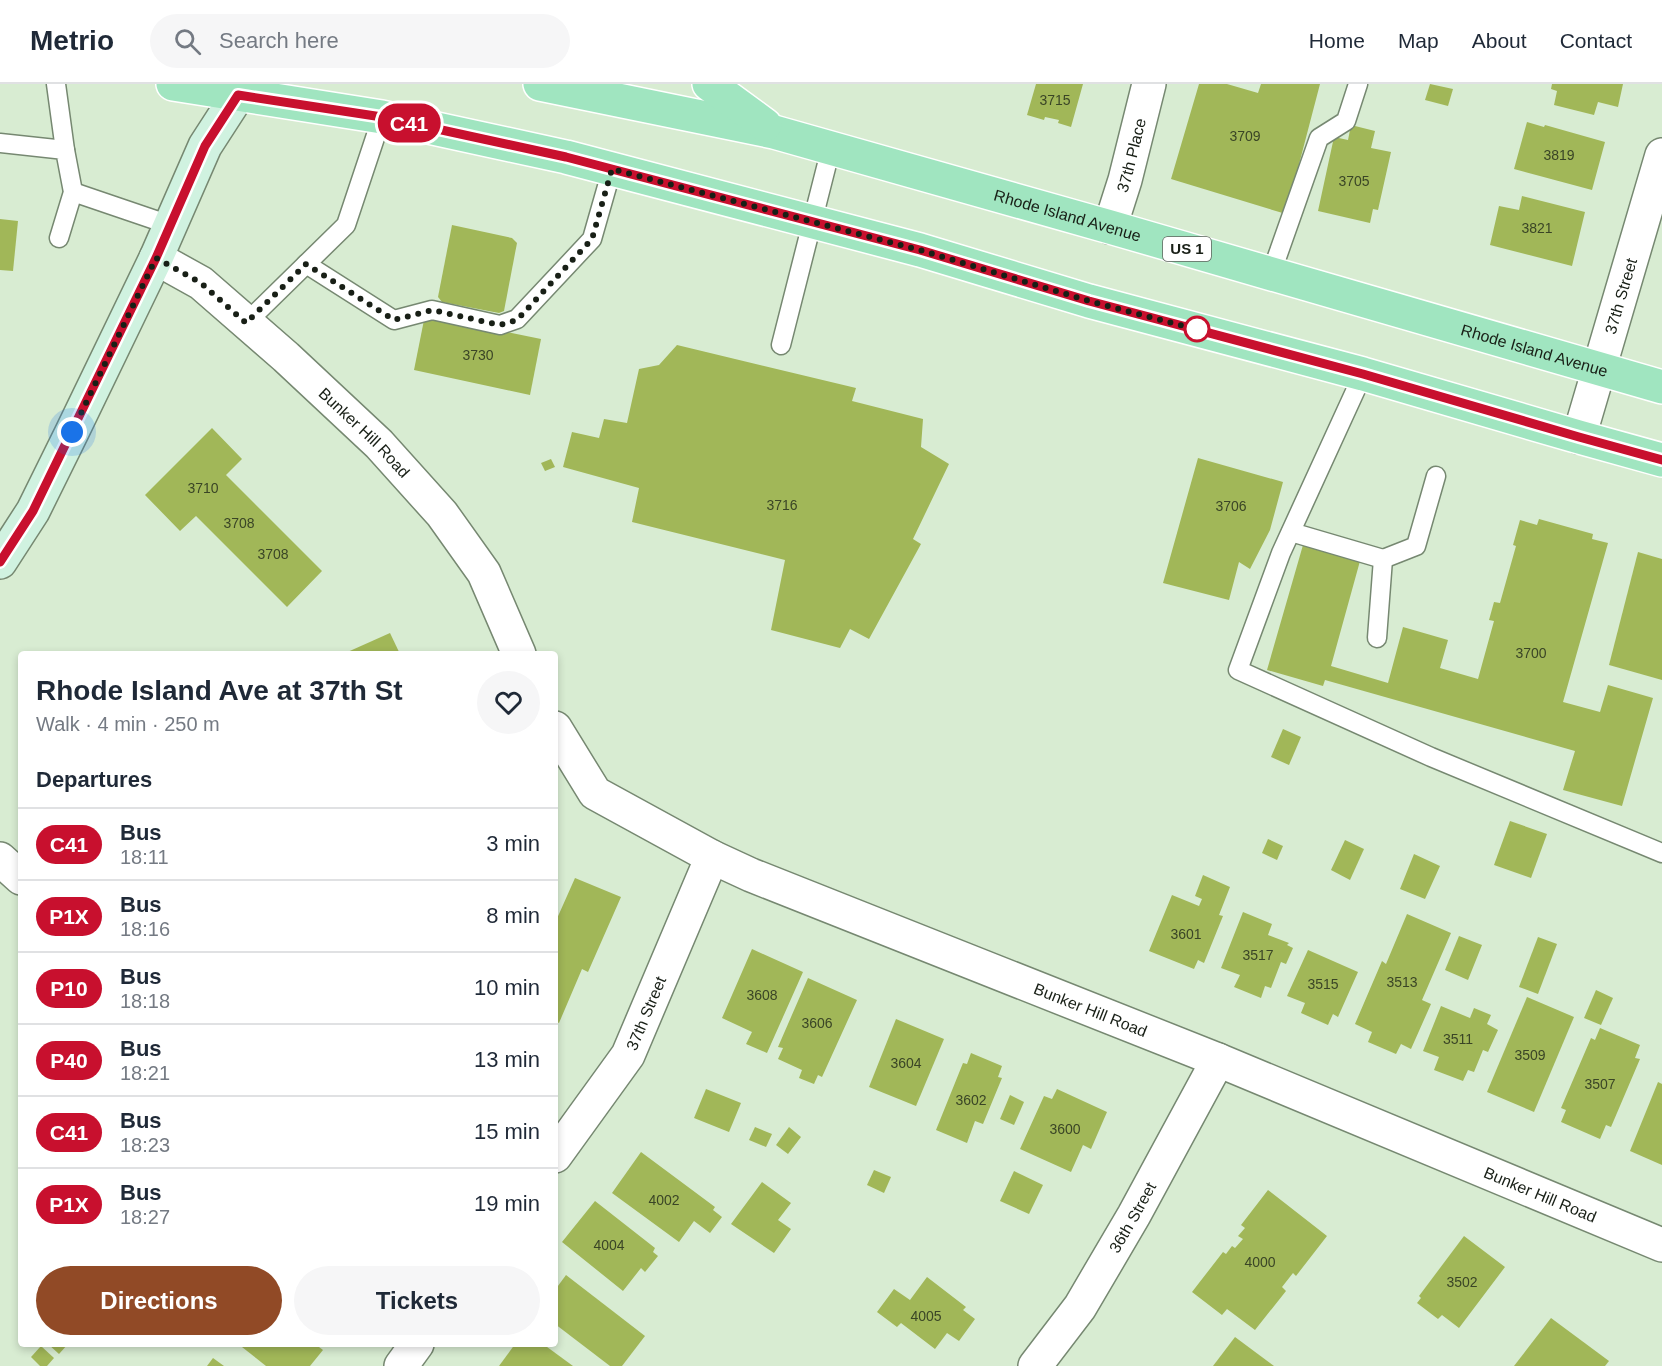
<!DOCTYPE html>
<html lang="en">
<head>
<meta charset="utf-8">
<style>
	:root { --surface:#fff; --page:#f6f6f7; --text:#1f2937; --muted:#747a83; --line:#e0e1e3; --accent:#914a26 }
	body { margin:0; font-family:Arial,sans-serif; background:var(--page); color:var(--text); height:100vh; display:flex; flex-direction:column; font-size:22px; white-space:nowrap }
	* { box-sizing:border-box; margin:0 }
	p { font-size:20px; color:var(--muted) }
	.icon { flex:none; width:33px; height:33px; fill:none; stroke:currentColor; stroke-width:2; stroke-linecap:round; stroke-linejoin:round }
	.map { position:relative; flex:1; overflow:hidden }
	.drawer { position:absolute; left:18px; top:567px; width:540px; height:696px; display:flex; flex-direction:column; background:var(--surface); border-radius:6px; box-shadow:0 3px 9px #0003 }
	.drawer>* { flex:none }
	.badge { padding:0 12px; border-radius:20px; font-size:21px; line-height:39px }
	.you { position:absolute; width:30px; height:30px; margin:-15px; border:4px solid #fff; border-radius:50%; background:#1a73e8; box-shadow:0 0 0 9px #1a73e833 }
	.map>.badge { position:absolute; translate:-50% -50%; box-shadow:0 0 0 3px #fff }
	h2 { padding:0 18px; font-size:22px; line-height:54px }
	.round { display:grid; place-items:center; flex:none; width:63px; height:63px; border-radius:32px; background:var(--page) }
	.summary { display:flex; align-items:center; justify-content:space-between; height:102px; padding:0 18px }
	h1 { font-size:28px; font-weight:700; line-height:45px }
	.action { display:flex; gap:12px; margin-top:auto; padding:12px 18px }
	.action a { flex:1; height:69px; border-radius:36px; background:var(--accent); color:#fff; font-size:24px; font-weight:700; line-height:69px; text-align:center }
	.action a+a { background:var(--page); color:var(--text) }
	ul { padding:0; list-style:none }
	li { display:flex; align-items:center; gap:18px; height:72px; padding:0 18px; border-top:2px solid var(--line) }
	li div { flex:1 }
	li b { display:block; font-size:22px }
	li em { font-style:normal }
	li .badge { min-width:66px; font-weight:700; text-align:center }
	header { display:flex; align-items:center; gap:36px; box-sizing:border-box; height:84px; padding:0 30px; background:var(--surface); border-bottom:2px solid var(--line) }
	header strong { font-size:28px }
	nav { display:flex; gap:33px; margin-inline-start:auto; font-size:21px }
	.search { width:420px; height:54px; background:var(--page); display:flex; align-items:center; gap:15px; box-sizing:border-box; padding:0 21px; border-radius:33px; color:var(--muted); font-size:22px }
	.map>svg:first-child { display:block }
	.building { fill:#a1b758 }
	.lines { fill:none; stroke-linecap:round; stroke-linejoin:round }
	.service-casing { stroke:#768871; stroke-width:21 }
	.minor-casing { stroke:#768871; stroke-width:36 }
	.secondary-casing { stroke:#768871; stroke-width:36 }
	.primary-casing { stroke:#fff; stroke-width:36 }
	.service { stroke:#fff; stroke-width:18 }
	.minor { stroke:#fff; stroke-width:33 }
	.secondary { stroke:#d0f2e0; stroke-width:33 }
	.primary { stroke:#a0e5c0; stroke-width:33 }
	.line-casing { stroke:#fff; stroke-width:14 }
	.line { stroke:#c8102e; stroke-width:9 }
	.walk { stroke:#181f16; stroke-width:6; stroke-dasharray:0 10.8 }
	.stop-dot { fill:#fff; stroke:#c8102e; stroke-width:3 }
	.labels { text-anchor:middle; stroke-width:6; stroke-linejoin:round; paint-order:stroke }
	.number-label { font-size:14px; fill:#3a4526 }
	.shield { fill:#fff; stroke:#5d625c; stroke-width:1.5 }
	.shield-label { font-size:15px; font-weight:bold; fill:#181f16 }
	.street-label { font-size:16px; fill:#181f16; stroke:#fff }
</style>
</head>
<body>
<header>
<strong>Metrio</strong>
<div class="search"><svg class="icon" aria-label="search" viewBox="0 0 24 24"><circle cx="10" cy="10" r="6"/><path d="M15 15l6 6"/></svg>Search here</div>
<nav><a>Home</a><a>Map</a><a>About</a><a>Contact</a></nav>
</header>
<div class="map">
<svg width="1662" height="1282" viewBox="0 0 1662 1282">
	<rect width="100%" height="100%" fill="#d8ecd2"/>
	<!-- building -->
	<g class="building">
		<path d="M 1036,0 L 1083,0 L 1071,43 L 1058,39 L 1059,36 L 1045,33 L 1044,36 L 1027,31 Z"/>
		<path d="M 1199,0 L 1227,0 L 1258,9 L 1261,0 L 1320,0 L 1286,130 L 1171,95 Z"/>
		<path d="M 1430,0 L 1453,5 L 1448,22 L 1425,16 Z"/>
		<path d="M 1552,0 L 1623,0 L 1618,23 L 1598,18 L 1594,31 L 1554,21 L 1557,7 L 1551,5 Z"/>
		<path d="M 1527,38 L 1544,43 L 1545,41 L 1605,58 L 1592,106 L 1514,85 Z"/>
		<path d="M 1351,41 L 1375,47 L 1371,64 L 1391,68 L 1378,126 L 1373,125 L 1370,139 L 1318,127 L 1334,53 L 1348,56 Z"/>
		<path d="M 1522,112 L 1585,128 L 1572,182 L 1490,161 L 1499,122 L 1519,126 Z"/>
		<path d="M 0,135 L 18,137 L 13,187 L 0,186 Z"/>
		<path d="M 452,141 L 512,154 L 517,159 L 504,227 L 499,229 L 442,218 L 438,213 Z"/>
		<path d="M 425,231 L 541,255 L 530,311 L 414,286 Z"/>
		<path d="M 677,261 L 856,304 L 852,317 L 923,335 L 921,363 L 949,380 L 913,455 L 921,460 L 869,555 L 850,545 L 840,564 L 771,546 L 785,476 L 632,438 L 639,404 L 563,383 L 572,348 L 599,354 L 604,335 L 627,339 L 639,285 L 659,281 Z"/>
		<path d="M 212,344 L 242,375 L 226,391 L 322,487 L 287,523 L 196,432 L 180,447 L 145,411 Z"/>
		<path d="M 1198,374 L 1283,398 L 1270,446 L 1250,485 L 1239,478 L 1229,516 L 1163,499 Z"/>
		<path d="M 551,375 L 555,383 L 545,387 L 541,379 Z"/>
		<path d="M 1539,435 L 1593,450 L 1592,455 L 1608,459 L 1563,618 L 1600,628 L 1608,601 L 1653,614 L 1622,722 L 1563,706 L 1575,667 L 1325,596 L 1323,602 L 1267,586 L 1303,461 L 1360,477 L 1331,582 L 1388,599 L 1403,543 L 1448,556 L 1440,584 L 1478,595 L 1494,537 L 1489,536 L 1494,518 L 1500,519 L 1516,462 L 1513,461 L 1520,436 L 1537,441 Z"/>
		<path d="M 1638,468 L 1662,475 L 1662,596 L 1609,581 Z"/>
		<path d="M 390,549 L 400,570 L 343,570 Z"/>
		<path d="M 1283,645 L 1301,653 L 1289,681 L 1271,673 Z"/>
		<path d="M 1510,737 L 1547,750 L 1531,794 L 1494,781 Z"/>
		<path d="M 1268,755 L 1283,762 L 1277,776 L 1262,769 Z"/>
		<path d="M 1345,756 L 1364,765 L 1350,796 L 1331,786 Z"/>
		<path d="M 1414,770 L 1440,782 L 1425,815 L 1400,805 Z"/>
		<path d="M 1203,791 L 1230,803 L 1219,831 L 1223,832 L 1204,879 L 1198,876 L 1194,885 L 1149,867 L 1172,811 L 1199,822 L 1202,815 L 1195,812 Z"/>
		<path d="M 575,794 L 621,813 L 588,888 L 582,885 L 559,939 L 555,937 L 555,839 Z"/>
		<path d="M 1243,828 L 1272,840 L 1268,851 L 1289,859 L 1287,861 L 1293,864 L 1286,880 L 1281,878 L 1271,904 L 1265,902 L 1261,914 L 1234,903 L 1240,891 L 1221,884 Z"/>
		<path d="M 1407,830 L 1451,849 L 1422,916 L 1431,920 L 1411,965 L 1401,960 L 1396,970 L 1368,958 L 1372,948 L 1355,940 L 1382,877 L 1386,880 Z"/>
		<path d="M 1459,852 L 1482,861 L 1468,896 L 1445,886 Z"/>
		<path d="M 1538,853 L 1557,860 L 1538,910 L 1519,903 Z"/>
		<path d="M 752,865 L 803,888 L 767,969 L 746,960 L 752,948 L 722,934 Z"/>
		<path d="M 1308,866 L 1358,888 L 1338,933 L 1333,930 L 1328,941 L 1301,929 L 1305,919 L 1287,912 Z"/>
		<path d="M 808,894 L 857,916 L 822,993 L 818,991 L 814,1000 L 799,994 L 802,986 L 778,975 L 783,964 L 778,963 Z"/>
		<path d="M 1596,906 L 1613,914 L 1601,941 L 1584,934 Z"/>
		<path d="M 1527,913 L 1574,933 L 1534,1028 L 1487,1008 Z"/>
		<path d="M 1441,922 L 1470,934 L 1474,924 L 1491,931 L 1487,940 L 1498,946 L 1488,968 L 1483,966 L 1474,988 L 1468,986 L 1463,997 L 1434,986 L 1439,973 L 1423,967 Z"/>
		<path d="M 896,935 L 944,955 L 916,1022 L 869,1003 Z"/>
		<path d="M 1600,944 L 1640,961 L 1635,974 L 1640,975 L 1611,1043 L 1606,1041 L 1600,1055 L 1561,1038 L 1566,1026 L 1561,1024 L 1591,954 L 1595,956 Z"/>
		<path d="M 971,969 L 1002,982 L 998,993 L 1002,994 L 983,1040 L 975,1037 L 967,1059 L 936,1046 L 963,979 L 967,980 Z"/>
		<path d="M 1658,998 L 1662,1000 L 1662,1081 L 1630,1067 Z"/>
		<path d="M 706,1005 L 741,1019 L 729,1048 L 694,1034 Z"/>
		<path d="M 1057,1005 L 1107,1028 L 1091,1065 L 1083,1061 L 1071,1088 L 1020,1065 L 1044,1012 L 1052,1015 Z"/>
		<path d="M 1010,1011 L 1024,1018 L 1014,1041 L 1000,1035 Z"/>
		<path d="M 755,1043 L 772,1050 L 766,1063 L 749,1056 Z"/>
		<path d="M 789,1043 L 801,1053 L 788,1070 L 776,1061 Z"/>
		<path d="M 641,1068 L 715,1123 L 713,1126 L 722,1133 L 710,1149 L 694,1137 L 679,1158 L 612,1109 Z"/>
		<path d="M 874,1086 L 891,1093 L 884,1109 L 867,1101 Z"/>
		<path d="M 1014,1087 L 1043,1101 L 1029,1130 L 1000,1117 Z"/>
		<path d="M 762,1098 L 791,1119 L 778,1136 L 791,1145 L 774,1169 L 731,1140 Z"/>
		<path d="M 1268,1106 L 1327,1152 L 1296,1192 L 1293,1189 L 1282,1203 L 1286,1207 L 1255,1246 L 1227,1225 L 1222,1231 L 1192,1208 L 1223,1168 L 1226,1170 L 1232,1162 L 1235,1164 L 1243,1155 L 1238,1152 L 1245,1144 L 1241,1141 Z"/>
		<path d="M 595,1117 L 655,1164 L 653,1168 L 658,1172 L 645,1188 L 641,1184 L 623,1207 L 562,1158 Z"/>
		<path d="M 1464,1152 L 1505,1183 L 1459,1244 L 1442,1231 L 1438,1235 L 1417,1219 L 1421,1214 L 1419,1212 Z"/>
		<path d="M 566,1191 L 645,1252 L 622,1282 L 610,1282 L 555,1240 L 555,1206 Z"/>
		<path d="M 927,1193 L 966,1223 L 963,1226 L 975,1235 L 959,1257 L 947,1249 L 935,1265 L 901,1239 L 897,1243 L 877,1228 L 894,1205 L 910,1216 Z"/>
		<path d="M 1551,1234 L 1609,1277 L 1605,1282 L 1514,1282 Z"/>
		<path d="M 1235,1253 L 1274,1282 L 1213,1282 Z"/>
		<path d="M 48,1260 L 68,1260 L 59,1270 Z"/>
		<path d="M 244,1260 L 315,1260 L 323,1266 L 310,1282 L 266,1282 L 242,1263 Z"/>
		<path d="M 515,1260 L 543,1260 L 573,1282 L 499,1282 Z"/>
		<path d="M 41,1262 L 54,1274 L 47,1282 L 40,1282 L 31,1273 Z"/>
		<path d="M 213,1274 L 224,1282 L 207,1282 Z"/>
	</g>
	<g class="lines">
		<defs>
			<g id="service">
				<path d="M 56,0 L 65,66"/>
				<path d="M 0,59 L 65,66 L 73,108 L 59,154"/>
				<path d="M 73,108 L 170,141"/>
				<path d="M 306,180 L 394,236 L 432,226 L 500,241 L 517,235 L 592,155 L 612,85"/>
				<path d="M 1271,190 L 1319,54 L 1346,37 L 1358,0"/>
				<path d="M 246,239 L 346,141 L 382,33"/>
				<path d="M 781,261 L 831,64"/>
				<path d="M 1363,290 L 1281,469 L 1238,586 L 1431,673 L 1662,769"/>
				<path d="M 1291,448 L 1383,475 L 1377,554"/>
				<path d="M 1383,475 L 1416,462 L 1436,392"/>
			</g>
			<g id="minor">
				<path id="s1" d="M 1110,143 L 1125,96 L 1149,0"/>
				<path id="s2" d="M 156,174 L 201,199 L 286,273 L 379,360 L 442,430 L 484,489 L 519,570"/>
				<path id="s3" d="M 1579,353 L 1662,71"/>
				<path id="s4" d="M 555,644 L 595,709 L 712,773 L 751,791 L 1218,976 L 1662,1161"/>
				<path d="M 0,775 L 21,794"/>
				<path id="s5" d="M 555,1072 L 628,971 L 712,773"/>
				<path d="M 401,1282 L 417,1260"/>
				<path id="s6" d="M 1035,1282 L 1080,1223 L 1134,1131 L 1218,976"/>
			</g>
			<path id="secondary" d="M 0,478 L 33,427 L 72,348 L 156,174 L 205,62 L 238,11 L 248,0"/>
			<g id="primary">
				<path d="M 173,0 L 382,33 L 566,73 L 920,166 L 1089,217 L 1363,290 L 1579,353 L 1662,376"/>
				<path id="s7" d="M 540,0 L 774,48 L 1110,143 L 1662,303"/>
				<path d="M 709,0 L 765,41"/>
			</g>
		</defs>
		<!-- service casing -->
		<use href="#service" class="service-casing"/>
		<!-- minor casing -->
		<use href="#minor" class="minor-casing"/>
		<!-- secondary casing -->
		<use href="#secondary" class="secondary-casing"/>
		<!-- primary casing -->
		<use href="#primary" class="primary-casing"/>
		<!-- service -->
		<use href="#service" class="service"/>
		<!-- minor -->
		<use href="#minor" class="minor"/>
		<!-- secondary -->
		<use href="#secondary" class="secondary"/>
		<!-- primary -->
		<use href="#primary" class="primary"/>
	</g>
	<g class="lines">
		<defs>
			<path id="line" d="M 0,478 L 33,427 L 156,174 L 205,62 L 238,11 L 382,33 L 566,73 L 920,166 L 1089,217 L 1363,290 L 1579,353 L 1662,376"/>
		</defs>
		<!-- line casing -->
		<use href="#line" class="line-casing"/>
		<!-- line -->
		<use href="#line" class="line"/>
		<!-- walk -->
		<path class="walk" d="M 72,348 L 156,174 L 201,199 L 246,239 L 306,180 L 394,236 L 432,226 L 500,241 L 517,236 L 592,155 L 612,85 L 920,166 L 1089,217 L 1206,248 L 1197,245"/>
	</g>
	<!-- markers -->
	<circle class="stop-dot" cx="1197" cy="245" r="12"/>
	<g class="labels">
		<!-- number labels -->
		<g class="number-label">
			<text x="1055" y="21">3715</text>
			<text x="1245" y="57">3709</text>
			<text x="1559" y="76">3819</text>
			<text x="1354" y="102">3705</text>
			<text x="1537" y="149">3821</text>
			<text x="478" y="276">3730</text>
			<text x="203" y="409">3710</text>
			<text x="782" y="426">3716</text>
			<text x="1231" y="427">3706</text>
			<text x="239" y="444">3708</text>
			<text x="273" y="475">3708</text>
			<text x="1531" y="574">3700</text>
			<text x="1186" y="855">3601</text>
			<text x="1258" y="876">3517</text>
			<text x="1402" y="903">3513</text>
			<text x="1323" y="905">3515</text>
			<text x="762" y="916">3608</text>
			<text x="817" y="944">3606</text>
			<text x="1458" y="960">3511</text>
			<text x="1530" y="976">3509</text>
			<text x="906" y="984">3604</text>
			<text x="1600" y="1005">3507</text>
			<text x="971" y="1021">3602</text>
			<text x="1065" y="1050">3600</text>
			<text x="664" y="1121">4002</text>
			<text x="609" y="1166">4004</text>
			<text x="1260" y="1183">4000</text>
			<text x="1462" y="1203">3502</text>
			<text x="926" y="1237">4005</text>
		</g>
		<!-- shield labels -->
		<rect class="shield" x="1163" y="153" width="48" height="24" rx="4.5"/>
		<g class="shield-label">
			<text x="1187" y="170">US 1</text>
		</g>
		<!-- street labels -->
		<g class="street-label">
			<text dy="6" stroke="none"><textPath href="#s1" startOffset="75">37th Place</textPath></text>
			<text dy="6" stroke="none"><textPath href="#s7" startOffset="544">Rhode Island Avenue</textPath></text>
			<text dy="6" stroke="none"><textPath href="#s3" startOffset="147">37th Street</textPath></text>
			<text dy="6" stroke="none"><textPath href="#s7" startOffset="1030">Rhode Island Avenue</textPath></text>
			<text dy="6" stroke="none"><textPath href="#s2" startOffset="273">Bunker Hill Road</textPath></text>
			<text dy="6" stroke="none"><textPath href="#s4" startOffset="618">Bunker Hill Road</textPath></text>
			<text dy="6" stroke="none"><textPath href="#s5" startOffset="170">37th Street</textPath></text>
			<text dy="6" stroke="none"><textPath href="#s4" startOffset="1104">Bunker Hill Road</textPath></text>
			<text dy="6" stroke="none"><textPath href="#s6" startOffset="178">36th Street</textPath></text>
		</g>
	</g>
</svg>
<div class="you" style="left:72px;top:348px"></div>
<b class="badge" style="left:409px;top:39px;background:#c8102e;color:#fff">C41</b>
<section class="drawer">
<div class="summary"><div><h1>Rhode Island Ave at 37th St</h1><p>Walk · 4 min · 250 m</p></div><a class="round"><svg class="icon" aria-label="heart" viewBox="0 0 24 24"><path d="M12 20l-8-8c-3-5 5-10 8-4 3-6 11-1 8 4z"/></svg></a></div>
<h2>Departures</h2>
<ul>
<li><span class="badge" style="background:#c8102e;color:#fff">C41</span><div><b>Bus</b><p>18:11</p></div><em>3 min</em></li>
<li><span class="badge" style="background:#c8102e;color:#fff">P1X</span><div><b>Bus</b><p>18:16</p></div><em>8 min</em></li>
<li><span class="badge" style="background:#c8102e;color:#fff">P10</span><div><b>Bus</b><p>18:18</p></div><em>10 min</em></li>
<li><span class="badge" style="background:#c8102e;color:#fff">P40</span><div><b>Bus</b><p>18:21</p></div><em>13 min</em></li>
<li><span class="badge" style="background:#c8102e;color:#fff">C41</span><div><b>Bus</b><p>18:23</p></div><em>15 min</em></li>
<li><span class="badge" style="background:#c8102e;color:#fff">P1X</span><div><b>Bus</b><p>18:27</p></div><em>19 min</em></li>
</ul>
<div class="action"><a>Directions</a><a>Tickets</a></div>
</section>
</div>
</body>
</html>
